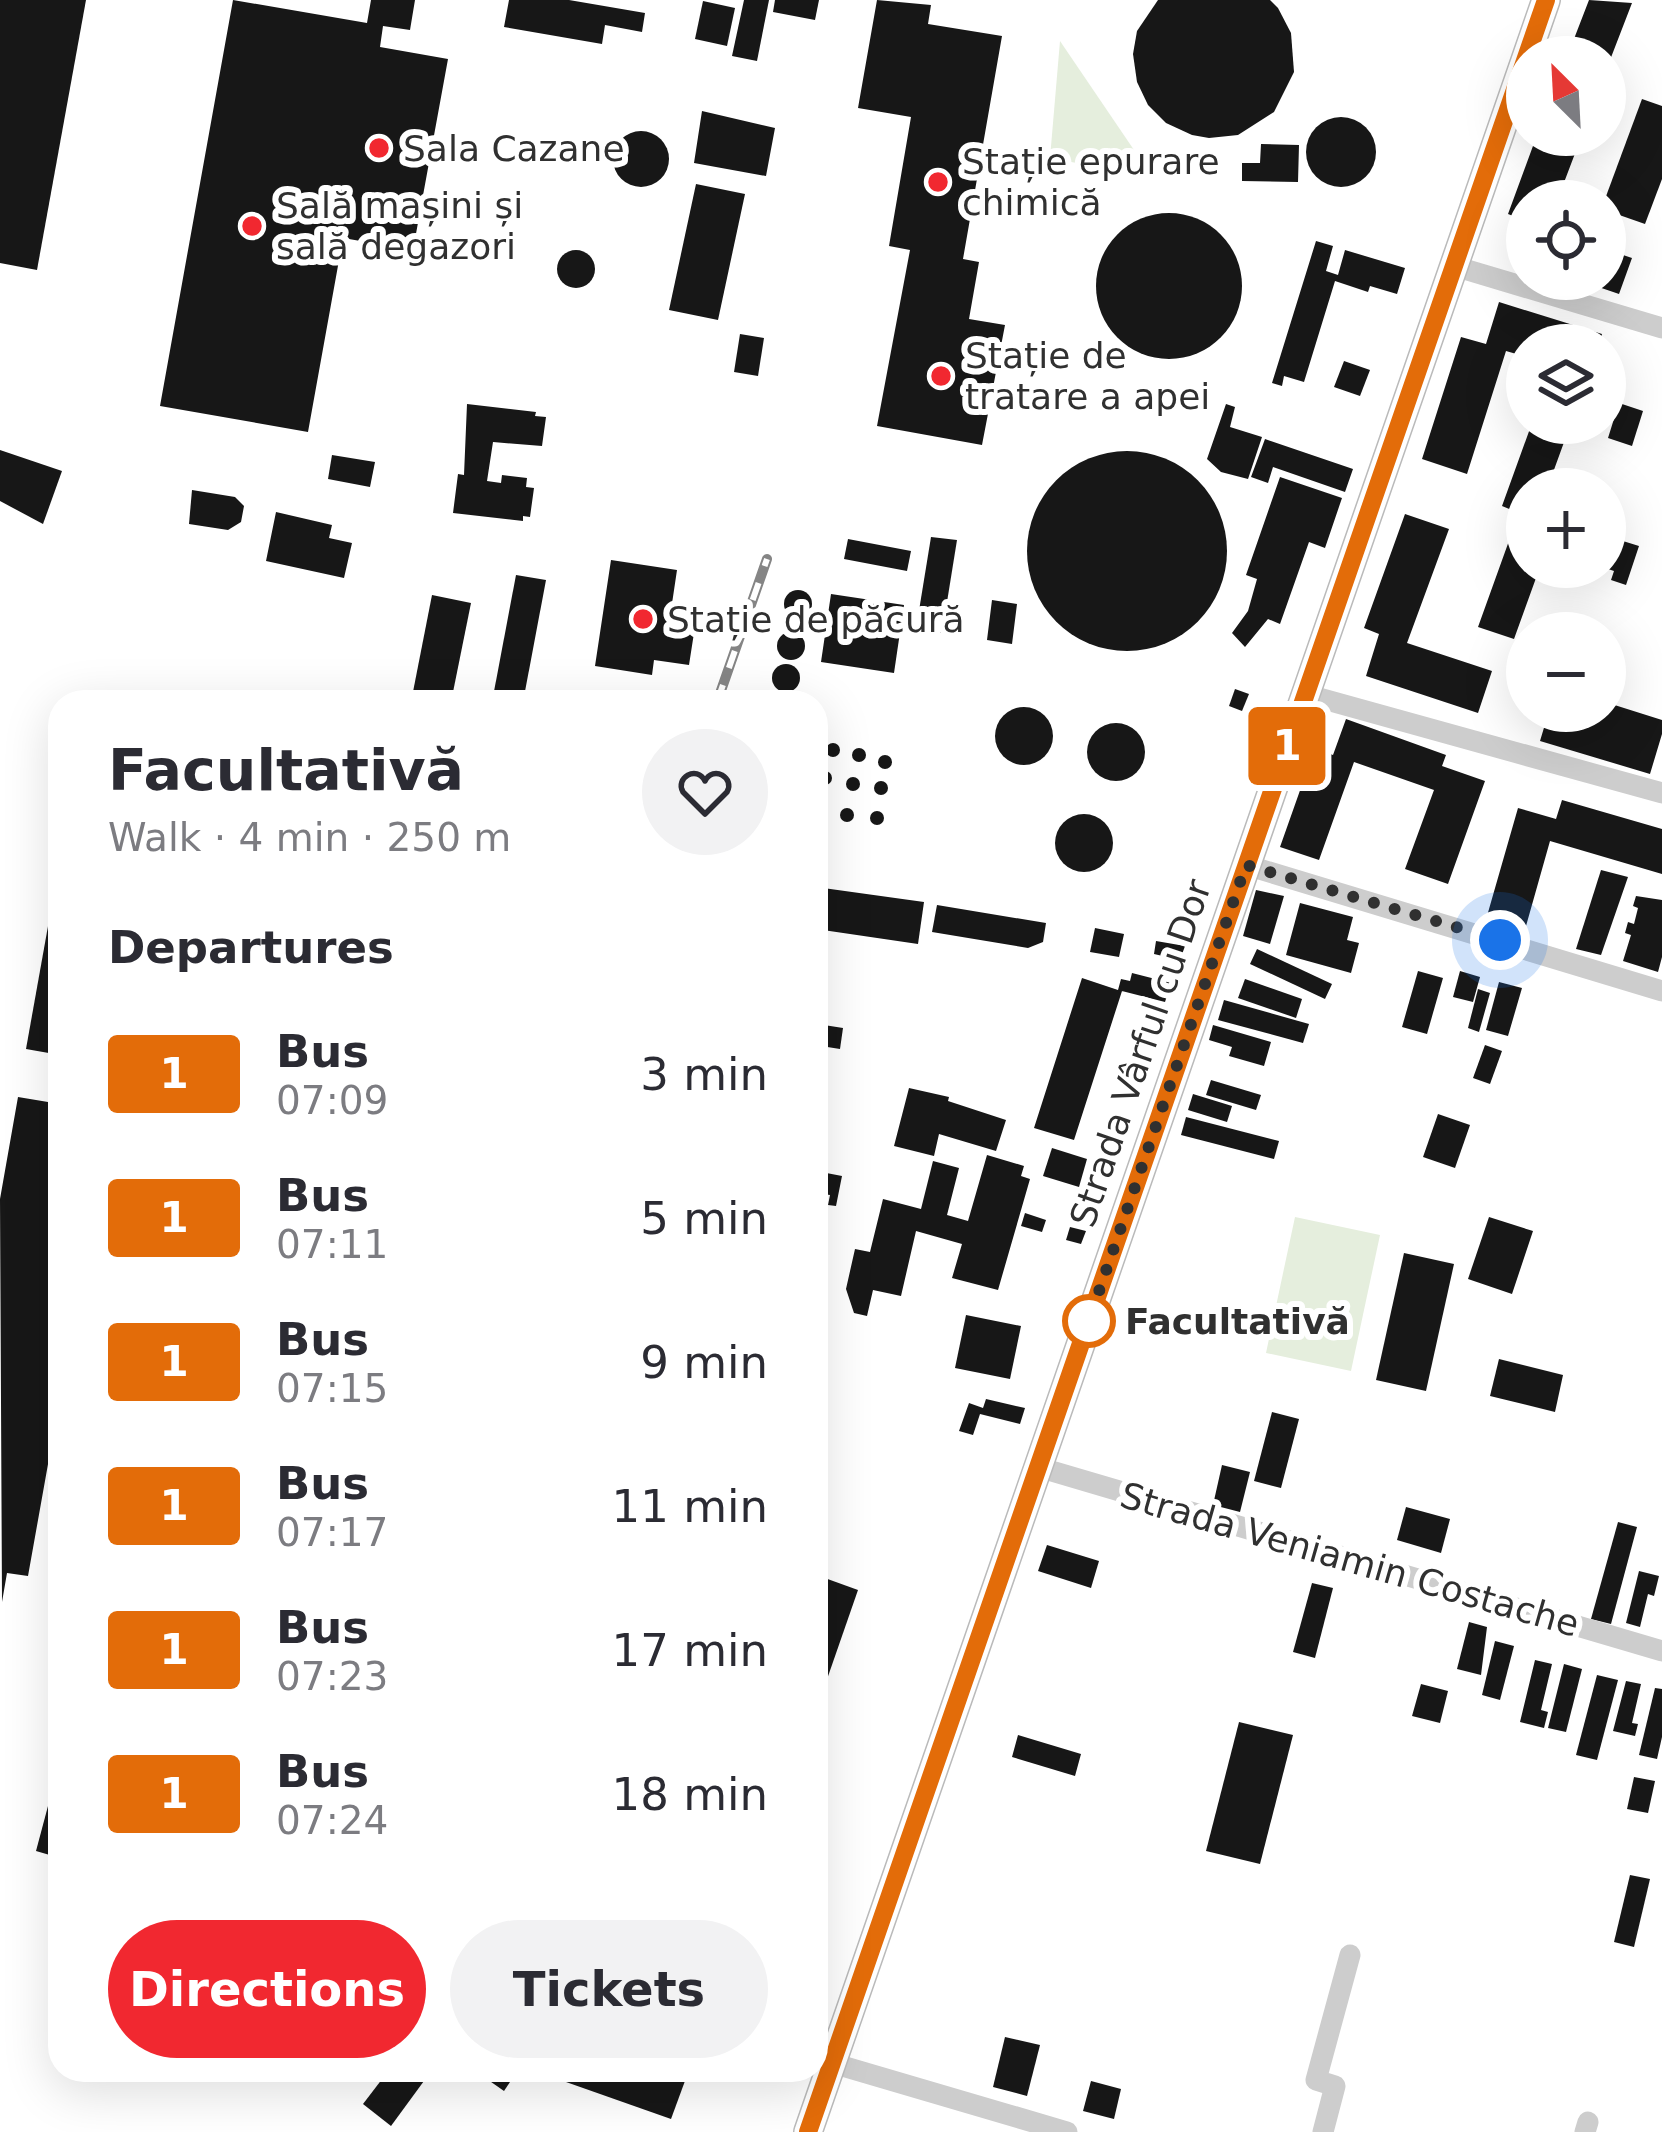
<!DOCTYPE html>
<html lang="en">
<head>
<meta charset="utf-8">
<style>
	:root { --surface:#fff; --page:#f2f2f3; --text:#2b2b33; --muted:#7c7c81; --accent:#f12830 }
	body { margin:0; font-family:"DejaVu Sans",sans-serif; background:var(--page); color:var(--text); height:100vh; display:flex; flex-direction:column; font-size:45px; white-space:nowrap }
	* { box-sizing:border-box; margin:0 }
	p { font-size:39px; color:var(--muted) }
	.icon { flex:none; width:66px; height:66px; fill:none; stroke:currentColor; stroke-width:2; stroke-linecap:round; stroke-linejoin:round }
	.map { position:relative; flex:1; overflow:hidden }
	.panel { position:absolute; left:48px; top:690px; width:780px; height:1392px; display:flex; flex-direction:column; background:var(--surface); border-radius:36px; box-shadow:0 12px 48px #0002 }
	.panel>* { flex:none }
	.badge { padding:0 24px; border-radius:9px; font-size:42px; line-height:78px }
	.needle { width:78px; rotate:336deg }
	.tools { position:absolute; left:1506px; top:36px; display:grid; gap:24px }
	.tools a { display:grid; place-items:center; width:120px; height:120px; border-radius:50%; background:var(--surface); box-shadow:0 12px 48px #0002; font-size:60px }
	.you { position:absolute; width:60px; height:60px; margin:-30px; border:9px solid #fff; border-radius:50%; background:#1a73e8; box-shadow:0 0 0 18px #1a73e833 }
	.map>.badge { position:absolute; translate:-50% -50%; box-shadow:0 0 0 6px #fff }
	h2 { padding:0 60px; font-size:45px; line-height:108px }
	.round { display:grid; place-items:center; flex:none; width:126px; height:126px; border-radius:63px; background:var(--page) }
	.headline { display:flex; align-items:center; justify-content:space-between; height:204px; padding:0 60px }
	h1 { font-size:57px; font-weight:700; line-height:90px }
	.primary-button { display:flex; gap:24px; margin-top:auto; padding:24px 60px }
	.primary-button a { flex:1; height:138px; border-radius:72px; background:var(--accent); color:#fff; font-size:48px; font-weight:700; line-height:138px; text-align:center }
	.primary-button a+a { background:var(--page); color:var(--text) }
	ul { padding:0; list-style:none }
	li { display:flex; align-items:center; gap:36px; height:144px; padding:0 60px }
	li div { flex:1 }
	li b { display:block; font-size:45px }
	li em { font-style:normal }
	li .badge { min-width:132px; font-weight:700; text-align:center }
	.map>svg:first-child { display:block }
	.green { fill:#e5eedd }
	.building { fill:#171717 }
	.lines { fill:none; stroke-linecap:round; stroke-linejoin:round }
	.street { stroke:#cdcdcd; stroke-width:21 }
	.secondary { stroke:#bababa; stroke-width:30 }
	.rail-casing { stroke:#858585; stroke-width:10 }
	.rail { stroke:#fff; stroke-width:6; stroke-dasharray:18; stroke-linecap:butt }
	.line-casing { stroke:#fff; stroke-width:27 }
	.line { stroke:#e36c09; stroke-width:18 }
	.walk { stroke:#303030; stroke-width:12; stroke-dasharray:0 21.6 }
	.poi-dot { fill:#f12830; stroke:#fff; stroke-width:4.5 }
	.stop-dot { fill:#fff; stroke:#e36c09; stroke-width:6 }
	.labels { text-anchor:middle; stroke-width:12; stroke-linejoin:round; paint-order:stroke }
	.poi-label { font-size:36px; fill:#303030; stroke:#fff; text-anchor:start }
	.street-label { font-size:36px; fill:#303030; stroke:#fff }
	.stop-label { font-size:36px; font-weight:bold; fill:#303030; stroke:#fff; text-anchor:start }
</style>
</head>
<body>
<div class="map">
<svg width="1662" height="2132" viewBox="0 0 1662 2132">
	<rect width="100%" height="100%" fill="#fff"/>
	<!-- green -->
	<g class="green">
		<path d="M 1060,41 L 1134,150 L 1135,174 L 1050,158 Z"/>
		<path d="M 1295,1217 L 1380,1235 L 1351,1371 L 1266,1353 Z"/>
	</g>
	<!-- building -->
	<g class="building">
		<path d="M 0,0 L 86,0 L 37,270 L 0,263 Z"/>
		<path d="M 233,0 L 367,23 L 371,0 L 415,0 L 410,30 L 383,26 L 380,47 L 448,59 L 413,250 L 343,238 L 308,432 L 160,406 Z"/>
		<path d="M 509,0 L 569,0 L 645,13 L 642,32 L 605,25 L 602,44 L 504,27 Z"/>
		<path d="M 744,0 L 769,0 L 757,61 L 732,56 Z"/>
		<path d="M 775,0 L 819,0 L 815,20 L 773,12 Z"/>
		<path d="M 877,0 L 931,5 L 928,24 L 1002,36 L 963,259 L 979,262 L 969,319 L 1005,325 L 982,445 L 877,426 L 910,250 L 889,246 L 911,117 L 858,108 Z"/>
		<path d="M 1158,0 L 1270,0 L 1278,8 L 1291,33 L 1294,72 L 1274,112 L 1238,135 L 1209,138 L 1192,135 L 1166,123 L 1148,105 L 1137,82 L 1133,54 L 1137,31 Z"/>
		<path d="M 1589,0 L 1632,3 L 1605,73 L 1605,57 L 1567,57 Z"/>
		<path d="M 703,1 L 735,8 L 727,46 L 695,39 Z"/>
		<path d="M 1642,99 L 1662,106 L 1662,179 L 1645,224 L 1605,210 L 1605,199 Z"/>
		<path d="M 702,111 L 775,128 L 766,176 L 694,163 Z"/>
		<circle cx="1341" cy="152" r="35"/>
		<circle cx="641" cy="159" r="28"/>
		<path d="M 1537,135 L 1582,135 L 1557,201 L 1527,201 L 1527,262 L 1513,257 L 1526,221 L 1508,214 Z"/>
		<path d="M 1261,144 L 1299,145 L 1298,182 L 1242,181 L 1242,163 L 1260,163 Z"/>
		<path d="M 696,184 L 745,194 L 718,320 L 669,310 Z"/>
		<circle cx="1169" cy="286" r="73"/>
		<path d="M 1316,241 L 1333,246 L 1326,271 L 1338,275 L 1345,250 L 1405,268 L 1397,294 L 1370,286 L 1368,292 L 1335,281 L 1304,382 L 1284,376 L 1282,386 L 1272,383 Z"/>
		<path d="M 1605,249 L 1632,258 L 1619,294 L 1578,280 L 1605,279 Z"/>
		<circle cx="576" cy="269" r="19"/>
		<path d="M 1499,302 L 1602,334 L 1599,345 L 1527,345 L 1527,357 L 1506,351 L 1467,474 L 1422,459 L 1461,337 L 1486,344 Z"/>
		<path d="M 740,334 L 764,338 L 758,376 L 734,372 Z"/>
		<path d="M 1344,361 L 1370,370 L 1360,396 L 1334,387 Z"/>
		<path d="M 1619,403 L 1643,411 L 1632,446 L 1608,438 Z"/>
		<path d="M 467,404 L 536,412 L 535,416 L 546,417 L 542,446 L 493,442 L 487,481 L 501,483 L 502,475 L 527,478 L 526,487 L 534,488 L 530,517 L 523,516 L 523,521 L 453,513 L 458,474 L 464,475 Z"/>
		<path d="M 1226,404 L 1235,407 L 1230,427 L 1262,437 L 1248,479 L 1221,472 L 1207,459 Z"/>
		<path d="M 1532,423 L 1571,423 L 1547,489 L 1527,489 L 1527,567 L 1540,567 L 1514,639 L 1478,627 L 1519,513 L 1502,506 Z"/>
		<path d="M 1265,439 L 1353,469 L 1345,492 L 1273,467 L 1268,483 L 1251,477 Z"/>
		<path d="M 0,450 L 62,471 L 43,524 L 0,501 Z"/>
		<circle cx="1127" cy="551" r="100"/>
		<path d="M 332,455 L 375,462 L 370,487 L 328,479 Z"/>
		<path d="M 1280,477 L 1342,498 L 1325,548 L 1309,542 L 1280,624 L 1268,619 L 1245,647 L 1232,633 L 1248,611 L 1257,579 L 1246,575 Z"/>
		<path d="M 192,490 L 235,497 L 244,506 L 241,522 L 228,530 L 189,524 Z"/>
		<path d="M 276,512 L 332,525 L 329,538 L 352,543 L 344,578 L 266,561 Z"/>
		<path d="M 1405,514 L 1449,529 L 1407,643 L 1492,671 L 1478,713 L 1366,676 L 1379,634 L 1364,628 Z"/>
		<path d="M 931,537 L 957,540 L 942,633 L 916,629 Z"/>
		<path d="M 1610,537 L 1639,546 L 1626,585 L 1611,580 L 1614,571 L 1605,568 Z"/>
		<path d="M 848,539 L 911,551 L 907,571 L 844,559 Z"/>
		<path d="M 611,560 L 677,570 L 670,617 L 696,620 L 689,665 L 654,660 L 652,675 L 595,666 Z"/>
		<path d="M 516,575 L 546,580 L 523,702 L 492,702 Z"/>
		<circle cx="798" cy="604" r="14"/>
		<path d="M 831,594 L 904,605 L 894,673 L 821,662 Z"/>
		<path d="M 432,595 L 471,603 L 451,702 L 411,702 Z"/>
		<path d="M 992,600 L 1017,604 L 1012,644 L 987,640 Z"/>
		<circle cx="791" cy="646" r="14"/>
		<circle cx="786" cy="678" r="14"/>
		<path d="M 1235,689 L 1249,694 L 1242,711 L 1229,706 Z"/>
		<path d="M 1605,702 L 1662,720 L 1662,734 L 1650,774 L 1540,741 L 1549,711 L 1605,711 Z"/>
		<circle cx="1024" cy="736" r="29"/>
		<path d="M 1346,719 L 1446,755 L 1442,766 L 1485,781 L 1448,884 L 1405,869 L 1434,790 L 1354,762 L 1319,860 L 1280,847 L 1315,748 L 1333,755 Z"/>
		<circle cx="1116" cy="752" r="29"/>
		<circle cx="833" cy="750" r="7"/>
		<circle cx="859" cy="755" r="7"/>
		<circle cx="885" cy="762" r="7"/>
		<circle cx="825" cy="778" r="7"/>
		<circle cx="853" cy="784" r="7"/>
		<circle cx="881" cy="788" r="7"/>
		<path d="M 1562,800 L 1662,829 L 1662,874 L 1550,841 L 1526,926 L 1487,916 L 1518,808 L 1556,819 Z"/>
		<circle cx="847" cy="815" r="7"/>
		<circle cx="877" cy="818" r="7"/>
		<circle cx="1084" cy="843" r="29"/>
		<path d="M 1601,870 L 1628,877 L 1601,955 L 1576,949 Z"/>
		<path d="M 816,887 L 924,902 L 918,944 L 816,929 Z"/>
		<path d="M 1256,890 L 1284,896 L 1270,944 L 1243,936 Z"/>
		<path d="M 1636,896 L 1662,900 L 1662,957 L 1658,972 L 1623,961 L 1631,935 L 1625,933 L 1628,922 L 1634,924 L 1638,908 L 1633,906 Z"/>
		<path d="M 1300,903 L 1353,917 L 1347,940 L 1359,943 L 1351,973 L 1286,955 Z"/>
		<path d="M 937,905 L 1046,923 L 1043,942 L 1028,948 L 932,932 Z"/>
		<path d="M 50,915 L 60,916 L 60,1055 L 26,1049 Z"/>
		<path d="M 1095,928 L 1124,934 L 1119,957 L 1090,952 Z"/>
		<path d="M 1156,941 L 1185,946 L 1180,960 L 1154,954 Z"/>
		<path d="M 1257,949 L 1332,984 L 1325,999 L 1250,964 Z"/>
		<path d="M 1418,971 L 1443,978 L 1427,1034 L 1402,1027 Z"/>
		<path d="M 1460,971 L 1480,977 L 1473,1002 L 1453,997 Z"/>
		<path d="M 1132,973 L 1171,983 L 1165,1002 L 1118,990 L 1122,991 L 1074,1140 L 1034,1128 L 1082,978 L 1118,990 L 1121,979 L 1130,981 Z"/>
		<path d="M 1245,979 L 1302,999 L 1296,1018 L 1238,998 Z"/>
		<path d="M 1499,982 L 1522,988 L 1508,1036 L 1486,1030 Z"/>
		<path d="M 1478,989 L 1490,993 L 1479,1032 L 1468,1028 Z"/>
		<path d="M 1224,1000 L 1309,1024 L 1303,1043 L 1218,1020 Z"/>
		<path d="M 824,1025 L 843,1028 L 840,1049 L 821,1046 Z"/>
		<path d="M 1213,1025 L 1271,1042 L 1264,1066 L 1229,1056 L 1232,1047 L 1209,1040 Z"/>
		<path d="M 1485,1045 L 1502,1051 L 1490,1084 L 1473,1078 Z"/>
		<path d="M 1211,1080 L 1261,1095 L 1256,1110 L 1206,1095 Z"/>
		<path d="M 909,1088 L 949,1097 L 948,1101 L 1006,1120 L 996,1151 L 939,1134 L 934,1156 L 894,1146 Z"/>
		<path d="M 1193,1094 L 1232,1106 L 1227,1122 L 1188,1110 Z"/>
		<path d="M 18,1097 L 60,1104 L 60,1397 L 28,1576 L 7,1573 L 2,1602 L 0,1199 Z"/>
		<path d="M 1438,1114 L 1470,1125 L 1455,1168 L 1423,1157 Z"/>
		<path d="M 1186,1117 L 1279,1141 L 1274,1159 L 1181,1135 Z"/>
		<path d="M 1052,1148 L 1087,1159 L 1079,1187 L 1043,1176 Z"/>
		<path d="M 987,1155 L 1024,1166 L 1021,1176 L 1030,1179 L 998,1290 L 952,1278 L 962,1244 L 916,1231 L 901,1296 L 873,1290 L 867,1316 L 854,1313 L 846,1289 L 855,1249 L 870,1252 L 883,1199 L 921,1209 L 933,1161 L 959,1168 L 947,1215 L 968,1221 Z"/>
		<path d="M 816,1171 L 842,1176 L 836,1206 L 828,1205 L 830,1195 L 816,1193 Z"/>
		<path d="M 1025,1213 L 1046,1220 L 1042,1232 L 1021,1226 Z"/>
		<path d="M 1489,1217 L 1533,1231 L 1512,1294 L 1468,1279 Z"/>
		<path d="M 1070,1227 L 1086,1231 L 1081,1244 L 1066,1240 Z"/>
		<path d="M 1404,1253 L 1454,1264 L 1426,1391 L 1376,1380 Z"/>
		<path d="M 966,1315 L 1021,1326 L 1010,1379 L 955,1368 Z"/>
		<path d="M 1499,1359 L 1563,1375 L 1555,1412 L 1490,1396 Z"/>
		<path d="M 986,1399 L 1025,1408 L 1020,1424 L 980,1414 L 973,1435 L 959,1431 L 969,1403 L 983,1408 Z"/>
		<path d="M 1272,1412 L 1299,1419 L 1281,1488 L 1254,1481 Z"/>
		<path d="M 1222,1465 L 1250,1472 L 1240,1512 L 1213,1505 Z"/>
		<path d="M 1406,1507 L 1450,1519 L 1441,1553 L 1397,1540 Z"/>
		<path d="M 1618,1522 L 1637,1527 L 1611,1624 L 1591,1619 Z"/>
		<path d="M 1047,1545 L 1099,1561 L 1091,1588 L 1038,1571 Z"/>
		<path d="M 1639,1571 L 1659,1576 L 1654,1596 L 1648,1594 L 1640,1627 L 1626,1623 Z"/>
		<path d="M 822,1577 L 858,1590 L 817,1708 L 816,1596 Z"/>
		<path d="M 1312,1583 L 1333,1588 L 1315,1658 L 1293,1652 Z"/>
		<path d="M 1469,1622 L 1487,1627 L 1481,1675 L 1457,1669 Z"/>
		<path d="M 1495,1641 L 1514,1646 L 1500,1700 L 1482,1695 Z"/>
		<path d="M 1535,1660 L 1552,1664 L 1541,1710 L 1548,1712 L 1544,1728 L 1520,1722 Z"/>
		<path d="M 1564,1664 L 1582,1669 L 1566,1732 L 1548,1728 Z"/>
		<path d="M 1597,1675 L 1618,1680 L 1597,1760 L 1576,1755 Z"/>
		<path d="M 1626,1681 L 1641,1684 L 1632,1723 L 1638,1724 L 1635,1736 L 1613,1731 Z"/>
		<path d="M 1421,1684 L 1448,1691 L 1440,1723 L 1412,1716 Z"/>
		<path d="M 1655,1688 L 1662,1689 L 1662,1737 L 1657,1759 L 1639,1755 Z"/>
		<path d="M 1239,1722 L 1293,1735 L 1260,1864 L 1206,1851 Z"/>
		<path d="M 1018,1735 L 1081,1754 L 1075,1776 L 1012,1757 Z"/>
		<path d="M 1634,1777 L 1655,1781 L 1648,1813 L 1627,1809 Z"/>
		<path d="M 48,1806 L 60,1810 L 60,1858 L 36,1851 Z"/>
		<path d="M 1630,1875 L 1650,1879 L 1634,1947 L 1614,1942 Z"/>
		<path d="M 1005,2037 L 1040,2045 L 1027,2096 L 993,2087 Z"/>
		<path d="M 389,2070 L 432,2070 L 391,2126 L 363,2104 Z"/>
		<path d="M 474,2070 L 518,2070 L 504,2091 Z"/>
		<path d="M 552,2070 L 689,2070 L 671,2119 L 549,2076 Z"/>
		<path d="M 1091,2081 L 1121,2089 L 1114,2119 L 1083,2111 Z"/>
	</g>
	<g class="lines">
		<!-- street -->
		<g class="street">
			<path d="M 1454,266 L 1662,328"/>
			<path d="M 1305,694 L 1662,793"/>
			<path d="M 1246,865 L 1662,991"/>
			<path d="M 1038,1467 L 1662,1651"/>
			<path d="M 832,2063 L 1067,2132"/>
			<path d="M 1323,2132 L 1335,2086 L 1316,2080 L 1350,1955"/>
			<path d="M 1585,2132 L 1588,2122"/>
		</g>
		<!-- secondary -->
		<path class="secondary" d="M 808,2132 L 1546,0"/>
		<defs>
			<path id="rail" d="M 717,702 L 767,559"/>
		</defs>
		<!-- rail casing -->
		<use href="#rail" class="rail-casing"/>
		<!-- rail -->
		<use href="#rail" class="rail"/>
	</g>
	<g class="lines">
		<defs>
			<path id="line" d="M 808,2132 L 1546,0"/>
		</defs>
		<!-- line casing -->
		<use href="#line" class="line-casing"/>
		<!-- line -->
		<use href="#line" class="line"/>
		<!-- walk -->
		<path class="walk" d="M 1089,1321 L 1087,1326 L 1246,865 L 1500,940"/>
	</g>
	<!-- markers -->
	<g class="poi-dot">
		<circle cx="379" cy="148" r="12"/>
		<circle cx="938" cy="182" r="12"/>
		<circle cx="252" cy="226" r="12"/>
		<circle cx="941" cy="376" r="12"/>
		<circle cx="643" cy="619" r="12"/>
	</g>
	<circle class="stop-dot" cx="1089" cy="1321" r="24"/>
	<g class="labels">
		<!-- poi labels -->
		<g class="poi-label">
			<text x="403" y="161">Sala Cazane</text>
			<text x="962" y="174">Stație epurare<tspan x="962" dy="41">chimică</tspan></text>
			<text x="276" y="218">Sală mașini și<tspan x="276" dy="41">sală degazori</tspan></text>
			<text x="965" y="368">Stație de<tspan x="965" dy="41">tratare a apei</tspan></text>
			<text x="667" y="632">Stație de păcură</text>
		</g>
		<!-- street labels -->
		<g class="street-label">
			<text transform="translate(1140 1053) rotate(-71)" y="13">Strada Vârful cu Dor</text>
			<text transform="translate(1350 1559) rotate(16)" y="13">Strada Veniamin Costache</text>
		</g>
		<!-- stop labels -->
		<g class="stop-label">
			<text x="1125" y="1334">Facultativă</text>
		</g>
	</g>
</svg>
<div class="tools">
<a><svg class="needle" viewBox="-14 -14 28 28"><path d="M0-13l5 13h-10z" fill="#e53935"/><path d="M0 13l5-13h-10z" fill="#7c7c81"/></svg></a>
<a><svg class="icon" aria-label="locate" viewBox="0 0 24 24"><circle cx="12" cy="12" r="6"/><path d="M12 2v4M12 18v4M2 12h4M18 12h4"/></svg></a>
<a><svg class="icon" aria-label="layers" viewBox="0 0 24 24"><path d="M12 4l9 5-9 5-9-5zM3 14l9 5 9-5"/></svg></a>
<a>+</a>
<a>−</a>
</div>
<div class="you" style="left:1500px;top:940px"></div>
<b class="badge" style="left:1287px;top:746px;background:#e36c09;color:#fff">1</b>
<section class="panel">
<div class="headline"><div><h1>Facultativă</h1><p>Walk · 4 min · 250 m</p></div><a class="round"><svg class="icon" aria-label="heart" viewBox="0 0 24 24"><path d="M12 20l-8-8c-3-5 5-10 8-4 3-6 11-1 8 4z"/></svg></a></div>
<h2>Departures</h2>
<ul>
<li><span class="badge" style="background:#e36c09;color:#fff">1</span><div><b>Bus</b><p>07:09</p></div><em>3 min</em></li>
<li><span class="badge" style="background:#e36c09;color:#fff">1</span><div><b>Bus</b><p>07:11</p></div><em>5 min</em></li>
<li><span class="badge" style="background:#e36c09;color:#fff">1</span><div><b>Bus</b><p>07:15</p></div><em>9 min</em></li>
<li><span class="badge" style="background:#e36c09;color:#fff">1</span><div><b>Bus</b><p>07:17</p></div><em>11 min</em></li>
<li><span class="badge" style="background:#e36c09;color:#fff">1</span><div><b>Bus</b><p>07:23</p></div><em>17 min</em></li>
<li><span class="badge" style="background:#e36c09;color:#fff">1</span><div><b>Bus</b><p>07:24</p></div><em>18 min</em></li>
</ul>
<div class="primary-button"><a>Directions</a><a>Tickets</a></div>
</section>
</div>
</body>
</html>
